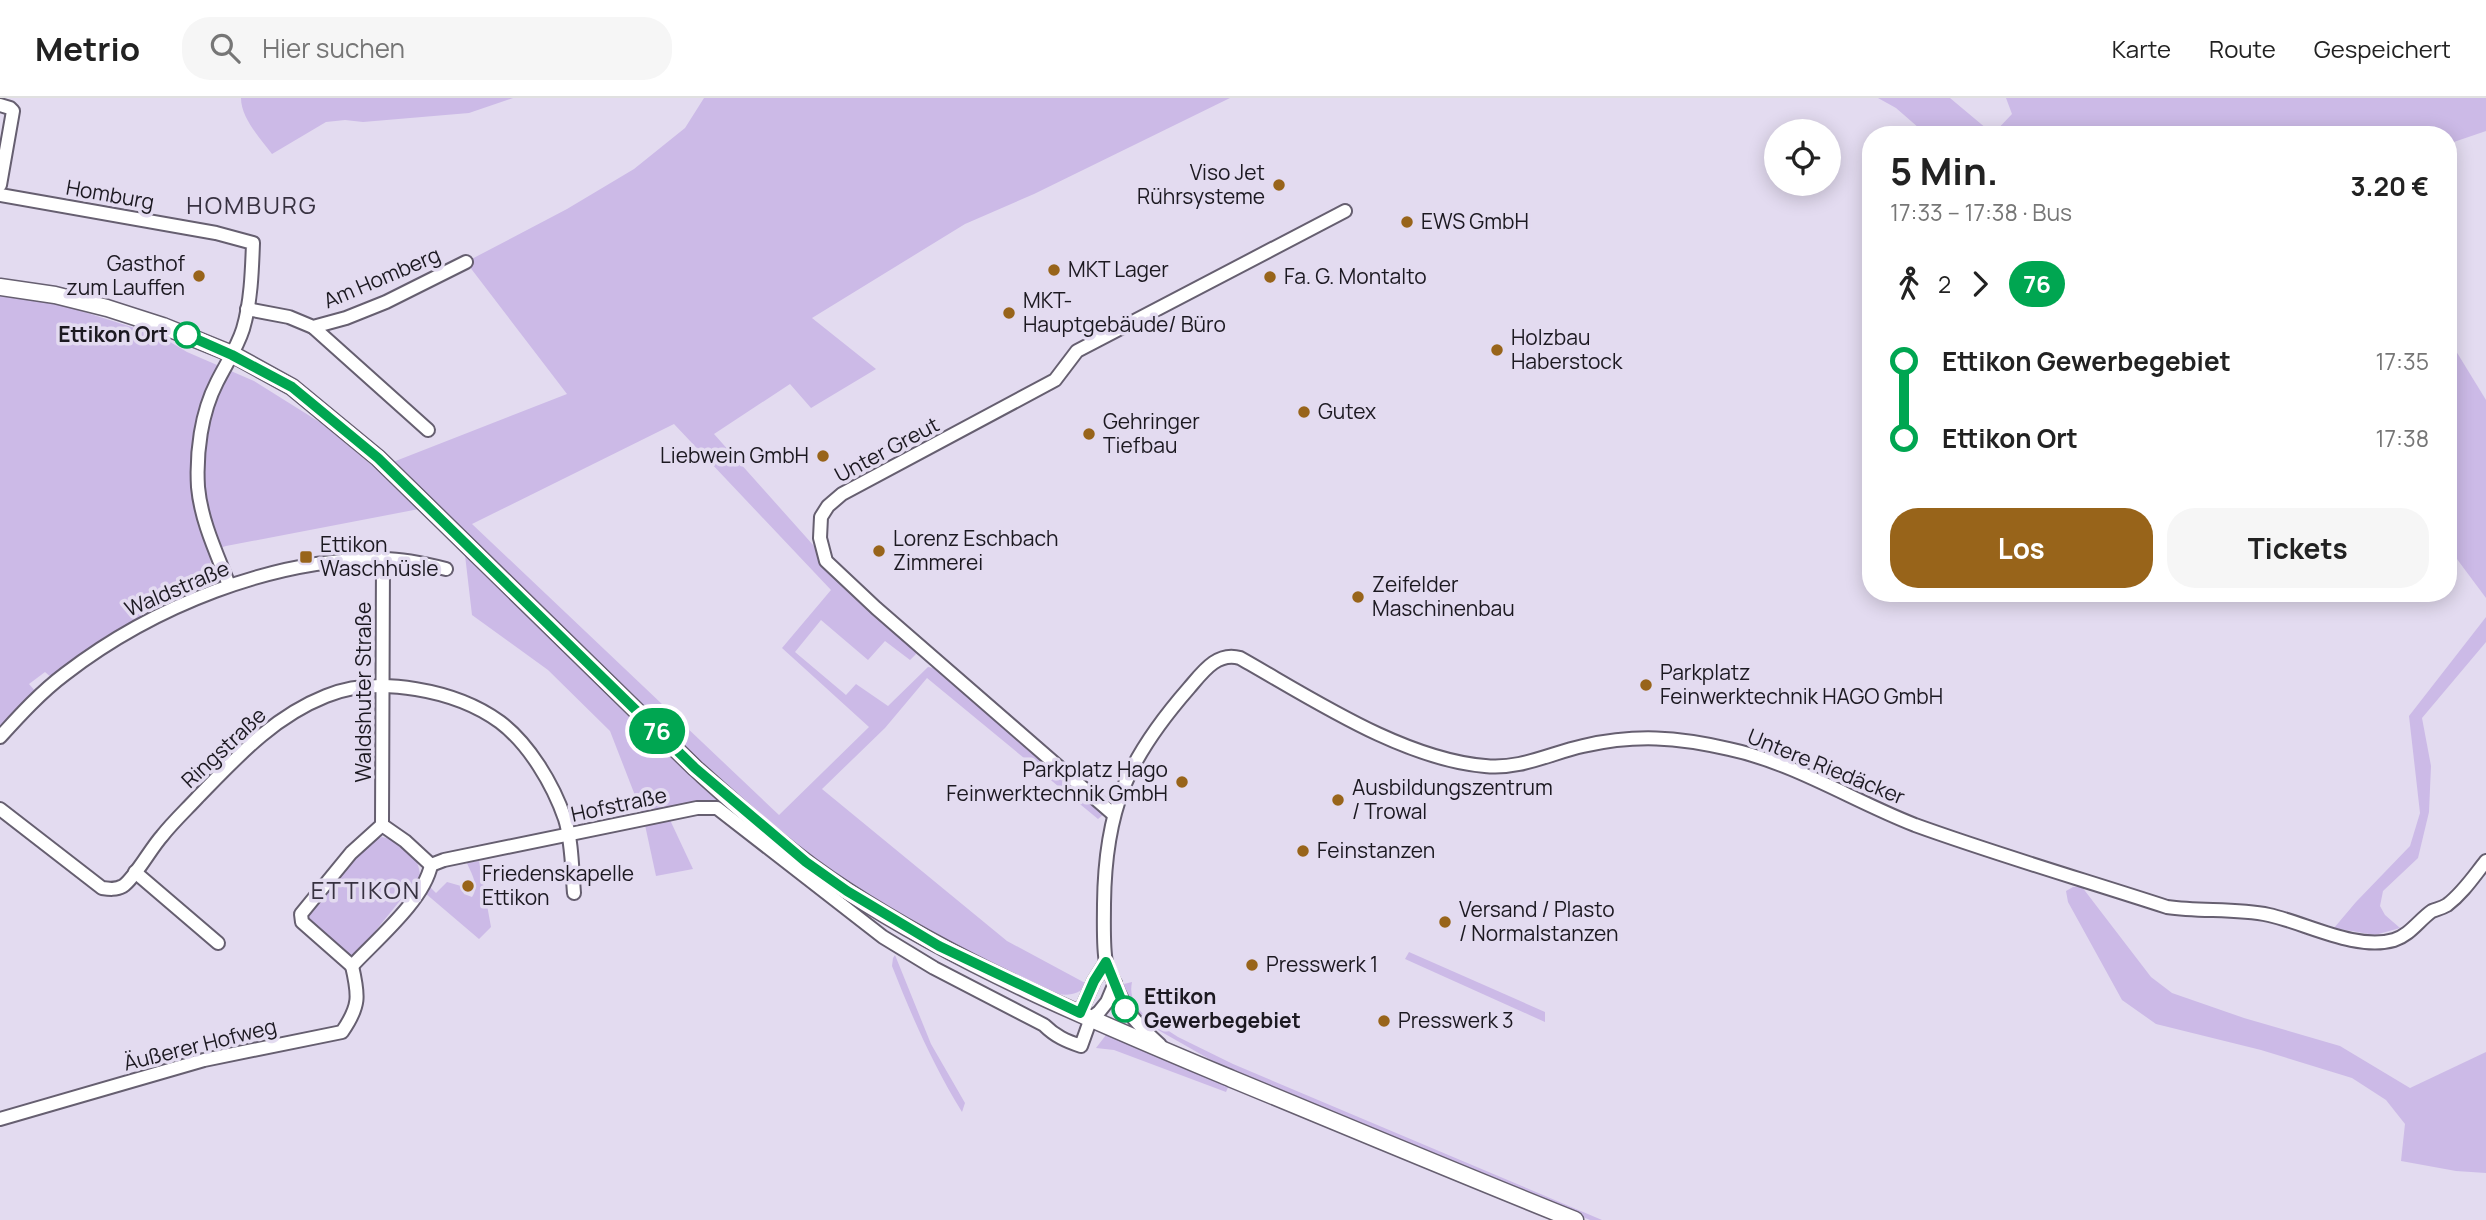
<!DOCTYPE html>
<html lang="de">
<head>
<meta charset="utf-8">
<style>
	:root { --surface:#fff; --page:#f6f6f6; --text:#222; --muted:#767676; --line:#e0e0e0; --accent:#98641a }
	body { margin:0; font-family:Manrope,sans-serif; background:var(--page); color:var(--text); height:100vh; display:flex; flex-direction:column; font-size:26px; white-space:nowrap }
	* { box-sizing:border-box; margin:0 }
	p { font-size:23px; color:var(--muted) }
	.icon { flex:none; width:38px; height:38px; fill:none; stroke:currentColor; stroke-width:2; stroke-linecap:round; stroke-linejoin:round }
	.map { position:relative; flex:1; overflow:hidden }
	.side { position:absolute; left:1862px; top:28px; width:595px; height:476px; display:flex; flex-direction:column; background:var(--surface); border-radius:28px; box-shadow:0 4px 18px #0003 }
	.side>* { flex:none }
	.badge { padding:0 14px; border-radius:23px; font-size:24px; line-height:46px }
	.fabs { position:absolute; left:1764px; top:21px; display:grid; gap:14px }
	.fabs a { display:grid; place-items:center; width:77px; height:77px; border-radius:50%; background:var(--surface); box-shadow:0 4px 18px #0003; font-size:35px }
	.map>.badge { position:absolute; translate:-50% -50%; box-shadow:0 0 0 4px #fff }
	.legs { display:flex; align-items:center; gap:10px; height:77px; padding:0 28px; font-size:23px }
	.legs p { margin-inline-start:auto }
	.overview { display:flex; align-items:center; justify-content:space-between; height:119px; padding:0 28px }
	h1 { font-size:38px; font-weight:700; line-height:52px }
	.button { display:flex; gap:14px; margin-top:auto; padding:14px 28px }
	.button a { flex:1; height:80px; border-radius:28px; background:var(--accent); color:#fff; font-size:28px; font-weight:700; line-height:80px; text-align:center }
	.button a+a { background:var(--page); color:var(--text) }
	ul { padding:0 28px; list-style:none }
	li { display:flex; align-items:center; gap:24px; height:77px; font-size:26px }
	li i { display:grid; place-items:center; width:10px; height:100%; margin:0 9px; background:currentColor }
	li i::after { content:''; width:18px; height:18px; margin:-9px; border:5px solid; border-radius:50%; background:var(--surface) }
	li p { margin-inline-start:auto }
	li:first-child i { background:linear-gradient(#0000 50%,currentColor 0) }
	li:last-child i { background:linear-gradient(currentColor 50%,#0000 0) }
	header { display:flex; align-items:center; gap:42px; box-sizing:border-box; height:98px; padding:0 35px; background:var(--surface); border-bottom:2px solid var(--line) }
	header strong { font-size:33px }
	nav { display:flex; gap:38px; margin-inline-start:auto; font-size:24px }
	.search { width:490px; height:63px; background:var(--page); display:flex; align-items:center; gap:18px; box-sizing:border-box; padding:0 24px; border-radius:28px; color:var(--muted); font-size:26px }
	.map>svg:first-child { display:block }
	.green { fill:#ccbae7; fill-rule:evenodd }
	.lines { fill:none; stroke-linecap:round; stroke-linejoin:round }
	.street-casing { stroke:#665f70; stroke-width:16 }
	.secondary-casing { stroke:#665f70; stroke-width:19 }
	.street { stroke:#fff; stroke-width:12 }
	.secondary { stroke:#fff; stroke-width:16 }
	.line-1-casing { stroke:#fff; stroke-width:16 }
	.line-1 { stroke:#00a651; stroke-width:10 }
	.poi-dot { fill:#98641a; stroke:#e3dbf0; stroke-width:2.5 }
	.stop-1-dot { fill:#fff; stroke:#00a651; stroke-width:3.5 }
	.labels { text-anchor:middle; stroke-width:7; stroke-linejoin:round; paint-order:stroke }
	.poi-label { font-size:21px; fill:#1c1921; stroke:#e3dbf0; text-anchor:start }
	.street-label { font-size:21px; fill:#1c1921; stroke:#e3dbf0 }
	.stop-label { font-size:21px; font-weight:bold; fill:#1c1921; stroke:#e3dbf0; text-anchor:end }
	.quarter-label { font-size:24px; letter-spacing:2px; fill:#373140; stroke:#e3dbf0 }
</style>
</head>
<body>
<header>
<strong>Metrio</strong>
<div class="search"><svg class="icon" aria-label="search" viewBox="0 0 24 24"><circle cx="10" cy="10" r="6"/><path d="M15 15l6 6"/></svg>Hier suchen</div>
<nav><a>Karte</a><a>Route</a><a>Gespeichert</a></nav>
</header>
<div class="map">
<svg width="2486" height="1122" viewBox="0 0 2486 1122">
	<rect width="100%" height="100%" fill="#e3dbf0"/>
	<!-- green -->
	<g class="green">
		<path d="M 241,0 L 513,0 L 469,15 L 363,24 L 345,22 L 326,24 L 272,56 C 260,40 241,20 241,0 Z"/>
		<path d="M 704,0 L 1230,0 L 1034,96 L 965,126 L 812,220 L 876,271 L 811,310 L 790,286 L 714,336 L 814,448 L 818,459 L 915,551 L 916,556 L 910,562 L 885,543 L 868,562 L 821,522 L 795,554 L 846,597 L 856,586 L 888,608 L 928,569 L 934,570 L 1097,707 L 1104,716 L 1098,721 L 927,580 L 885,630 L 822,691 L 1007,843 L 1087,886 C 1080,896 1070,898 1058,896 L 972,856 L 833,777 L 735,699 L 393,364 L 567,296 L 466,164 L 567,111 L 634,71 L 685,30 ZM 674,326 L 831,492 L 782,550 L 869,629 L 779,717 L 472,426 Z"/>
		<path d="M 1878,0 L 1950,0 L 1993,36 L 2012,16 L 2006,0 L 2486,0 L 2486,33 L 2448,46 L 2448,37 L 1927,37 L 1896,10 Z"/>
		<path d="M 0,194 L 59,206 L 160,238 L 187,254 L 254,283 L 321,325 L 391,383 L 419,411 L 226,448 L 210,453 C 213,493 204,491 170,506 L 163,496 L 137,510 L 142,519 L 106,538 L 52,580 L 45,574 L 29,586 L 36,594 L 0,628 Z"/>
		<path d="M 2448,240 L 2486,302 L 2486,500 L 2448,449 Z"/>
		<path d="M 465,457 L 720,703 L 716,708 L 643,718 L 610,633 L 548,572 L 472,517 Z"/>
		<path d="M 2486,519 L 2486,544 L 2422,620 L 2431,668 L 2429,714 L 2418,760 L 2383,793 L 2380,808 L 2385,817 L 2400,830 L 2375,837 L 2334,830 L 2356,804 L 2410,748 L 2420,715 L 2409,618 Z"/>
		<path d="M 670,722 L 693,771 L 656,778 L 645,727 Z"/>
		<path d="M 382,739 C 401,742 420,758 420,778 L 355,858 L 349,859 L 307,825 L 306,813 C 324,792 356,747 382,739 Z"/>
		<path d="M 479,763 L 491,829 L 479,841 L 425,795 L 429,788 L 436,795 L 447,784 L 461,788 L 464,796 L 472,799 C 480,788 471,775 467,765 Z"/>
		<path d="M 2073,789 L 2082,789 L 2151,879 L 2172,895 L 2244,920 L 2340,948 L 2410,990 L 2486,954 L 2486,1075 L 2456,1073 L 2401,1063 L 2405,1026 L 2386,1002 L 2352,980 L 2261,952 L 2156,926 L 2122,902 L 2068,804 L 2066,793 Z"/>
		<path d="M 1409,854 L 1545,914 L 1545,924 L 1405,861 Z"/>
		<path d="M 895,857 L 931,946 L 965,1005 L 962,1014 C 933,967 912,919 892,868 L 893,860 Z"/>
		<path d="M 1132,884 C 1129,898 1135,908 1144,917 L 1178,939 L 1233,966 L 1602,1122 L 1590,1122 L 1218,966 L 1144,924 L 1134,914 L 1122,890 L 1124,886 Z"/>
		<path d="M 1106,937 L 1229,987 L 1226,994 L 1114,952 L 1096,950 Z"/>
	</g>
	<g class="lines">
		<defs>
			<g id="street">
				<path d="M 0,7 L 10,10 L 13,13 L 0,87"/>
				<path d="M 0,97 L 216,135 L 253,145 C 252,173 251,204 243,231 C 237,250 226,266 217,284 C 201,315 196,355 198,389 C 201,423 217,456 229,487"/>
				<path d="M 247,211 L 289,219 L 313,229 L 346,220 L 386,204 L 466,164"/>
				<path d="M 313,229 L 428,332"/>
				<path d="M 0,639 C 20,617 41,594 65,576 C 152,509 272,460 384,461 C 405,461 426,466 446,471"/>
				<path d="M 0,711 L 102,790 C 109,791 116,792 123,788 C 134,781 151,750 162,738 C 173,724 186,712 198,699 C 237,659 273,619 326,598 C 378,577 456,592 500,624 C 529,646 553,686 565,721 C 572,743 572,771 574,795"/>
				<path d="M 1113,716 L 876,510 L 826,463 L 820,440 L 821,419 L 828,408 L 842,396 L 1055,282 L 1077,253 L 1345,113"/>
				<path d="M 382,727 L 383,461"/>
				<path d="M 382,727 L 405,743 L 431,767"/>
				<path d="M 431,767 L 444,762 L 697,710 L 717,710 L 883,839 L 934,870 L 1044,927 C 1055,938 1066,943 1081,948 L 1091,920 L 1099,914 L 1107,904 L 1115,885"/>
				<path d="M 135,774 L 218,845"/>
				<path d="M 352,868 L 302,824 L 301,816 L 351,755 L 382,727"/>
				<path d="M 352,868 C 377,841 424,802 431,767"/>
				<path d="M 1080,915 L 1094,883 L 1106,864"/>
				<path d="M 1160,947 C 1135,924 1127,916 1114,884 C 1112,878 1107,871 1106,864 C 1103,850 1104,822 1104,806 C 1105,711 1127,661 1189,590 C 1202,575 1217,553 1240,560 C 1311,600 1402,661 1485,668 C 1519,672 1551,655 1583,648 C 1636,636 1677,639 1729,651 C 1795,665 1853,703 1915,727 C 1998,757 2084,782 2167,809 C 2201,814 2235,810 2269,817 C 2306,825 2356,853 2394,842 C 2410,837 2419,822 2432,813 C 2437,811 2442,810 2447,807 C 2463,795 2474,778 2486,763"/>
				<path d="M 0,1021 L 204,962 L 342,934 C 360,908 359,898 352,868"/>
			</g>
			<path id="secondary" d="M 0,189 L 55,197 L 107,210 L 163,228 L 232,256 L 292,289 L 378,360 L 695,670 C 744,714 792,758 847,793 C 967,871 1101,926 1232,981 C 1346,1028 1460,1076 1575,1122"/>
		</defs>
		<!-- street casing -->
		<use href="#street" class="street-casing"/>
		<!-- secondary casing -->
		<use href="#secondary" class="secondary-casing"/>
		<!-- street -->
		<use href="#street" class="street"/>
		<!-- secondary -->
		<use href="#secondary" class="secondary"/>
	</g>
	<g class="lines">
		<defs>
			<path id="line-1" d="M 187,237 L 232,257 L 292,289 L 378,360 L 695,670 L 806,764 L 847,793 L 939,848 L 1080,915 L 1094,883 L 1106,864 L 1125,911"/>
		</defs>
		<!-- line-1 casing -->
		<use href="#line-1" class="line-1-casing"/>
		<!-- line-1 -->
		<use href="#line-1" class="line-1"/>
	</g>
	<!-- markers -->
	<g class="poi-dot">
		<circle cx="1279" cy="87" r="7"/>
		<circle cx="1407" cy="124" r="7"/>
		<circle cx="1054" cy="172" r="7"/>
		<circle cx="199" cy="178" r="7"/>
		<circle cx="1270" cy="179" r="7"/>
		<circle cx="1009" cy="215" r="7"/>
		<circle cx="1497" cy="252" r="7"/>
		<circle cx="1304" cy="314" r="7"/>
		<circle cx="1089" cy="336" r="7"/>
		<circle cx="823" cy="358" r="7"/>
		<circle cx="879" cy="453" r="7"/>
		<rect x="299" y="452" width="14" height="14" rx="3.5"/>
		<circle cx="1358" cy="499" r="7"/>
		<circle cx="1646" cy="587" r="7"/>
		<circle cx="1182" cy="684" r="7"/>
		<circle cx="1338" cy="702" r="7"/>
		<circle cx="1303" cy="753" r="7"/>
		<circle cx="468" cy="788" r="7"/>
		<circle cx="1445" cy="824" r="7"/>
		<circle cx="1252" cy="867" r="7"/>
		<circle cx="1384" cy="923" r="7"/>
	</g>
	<g class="stop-1-dot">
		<circle cx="187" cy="237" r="12"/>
		<circle cx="1125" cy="911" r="12"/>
	</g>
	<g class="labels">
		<!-- poi labels -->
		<g class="poi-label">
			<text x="1265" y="82" text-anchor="end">Viso Jet<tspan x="1265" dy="24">Rührsysteme</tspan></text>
			<text x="1421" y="131">EWS GmbH</text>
			<text x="185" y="173" text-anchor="end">Gasthof<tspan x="185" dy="24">zum Lauffen</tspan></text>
			<text x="1068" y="179">MKT Lager</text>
			<text x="1284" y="186">Fa. G. Montalto</text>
			<text x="1023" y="210">MKT-<tspan x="1023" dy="24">Hauptgebäude/ Büro</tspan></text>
			<text x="1511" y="247">Holzbau<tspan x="1511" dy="24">Haberstock</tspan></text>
			<text x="1318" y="321">Gutex</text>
			<text x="1103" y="331">Gehringer<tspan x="1103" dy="24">Tiefbau</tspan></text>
			<text x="809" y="365" text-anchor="end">Liebwein GmbH</text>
			<text x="893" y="448">Lorenz Eschbach<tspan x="893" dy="24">Zimmerei</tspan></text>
			<text x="320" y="454">Ettikon<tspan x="320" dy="24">Waschhüsle</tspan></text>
			<text x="1372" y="494">Zeifelder<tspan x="1372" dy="24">Maschinenbau</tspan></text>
			<text x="1660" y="582">Parkplatz<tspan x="1660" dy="24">Feinwerktechnik HAGO GmbH</tspan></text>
			<text x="1168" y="679" text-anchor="end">Parkplatz Hago<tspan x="1168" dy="24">Feinwerktechnik GmbH</tspan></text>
			<text x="1352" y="697">Ausbildungszentrum<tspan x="1352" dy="24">/ Trowal</tspan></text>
			<text x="1317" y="760">Feinstanzen</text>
			<text x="482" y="783">Friedenskapelle<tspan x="482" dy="24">Ettikon</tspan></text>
			<text x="1459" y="819">Versand / Plasto<tspan x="1459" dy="24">/ Normalstanzen</tspan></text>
			<text x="1266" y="874">Presswerk 1</text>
			<text x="1398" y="930">Presswerk 3</text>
		</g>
		<!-- street labels -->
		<g class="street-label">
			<text transform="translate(110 97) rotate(10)" y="7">Homburg</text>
			<text transform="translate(382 180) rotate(-23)" y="7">Am Homberg</text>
			<text transform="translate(887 352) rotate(-28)" y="7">Unter Greut</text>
			<text transform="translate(177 491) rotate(-23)" y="7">Waldstraße</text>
			<text transform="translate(364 594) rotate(-90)" y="7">Waldshuter Straße</text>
			<text transform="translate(224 650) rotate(-43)" y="7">Ringstraße</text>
			<text transform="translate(1826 669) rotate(22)" y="7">Untere Riedäcker</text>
			<text transform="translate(619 707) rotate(-12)" y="7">Hofstraße</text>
			<text transform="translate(200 947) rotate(-14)" y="7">Äußerer Hofweg</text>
		</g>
		<!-- stop labels -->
		<g class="stop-label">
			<text x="168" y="244">Ettikon Ort</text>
			<text x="1144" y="906" text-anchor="start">Ettikon<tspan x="1144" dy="24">Gewerbegebiet</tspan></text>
		</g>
		<!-- quarter labels -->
		<g class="quarter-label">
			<text x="252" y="116">HOMBURG</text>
			<text x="366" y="801">ETTIKON</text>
		</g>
	</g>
</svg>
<div class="fabs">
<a><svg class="icon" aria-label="locate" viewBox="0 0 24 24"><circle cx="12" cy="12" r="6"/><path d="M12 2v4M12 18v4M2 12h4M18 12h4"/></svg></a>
</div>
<b class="badge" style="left:657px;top:633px;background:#00a651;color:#fff">76</b>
<section class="side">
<div class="overview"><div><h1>5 Min.</h1><p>17:33 – 17:38 · Bus</p></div><b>3.20 €</b></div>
<div class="legs"><svg class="icon" aria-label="walk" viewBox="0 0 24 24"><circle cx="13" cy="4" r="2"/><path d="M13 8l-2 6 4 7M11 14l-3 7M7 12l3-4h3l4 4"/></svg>2<svg class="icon" aria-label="forward" viewBox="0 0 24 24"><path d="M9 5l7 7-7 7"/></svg><b class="badge" style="background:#00a651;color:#fff">76</b></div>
<ul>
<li><i style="color:#00a651"></i><b>Ettikon Gewerbegebiet</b><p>17:35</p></li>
<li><i style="color:#00a651"></i><b>Ettikon Ort</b><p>17:38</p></li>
</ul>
<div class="button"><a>Los</a><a>Tickets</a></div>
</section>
</div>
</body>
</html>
